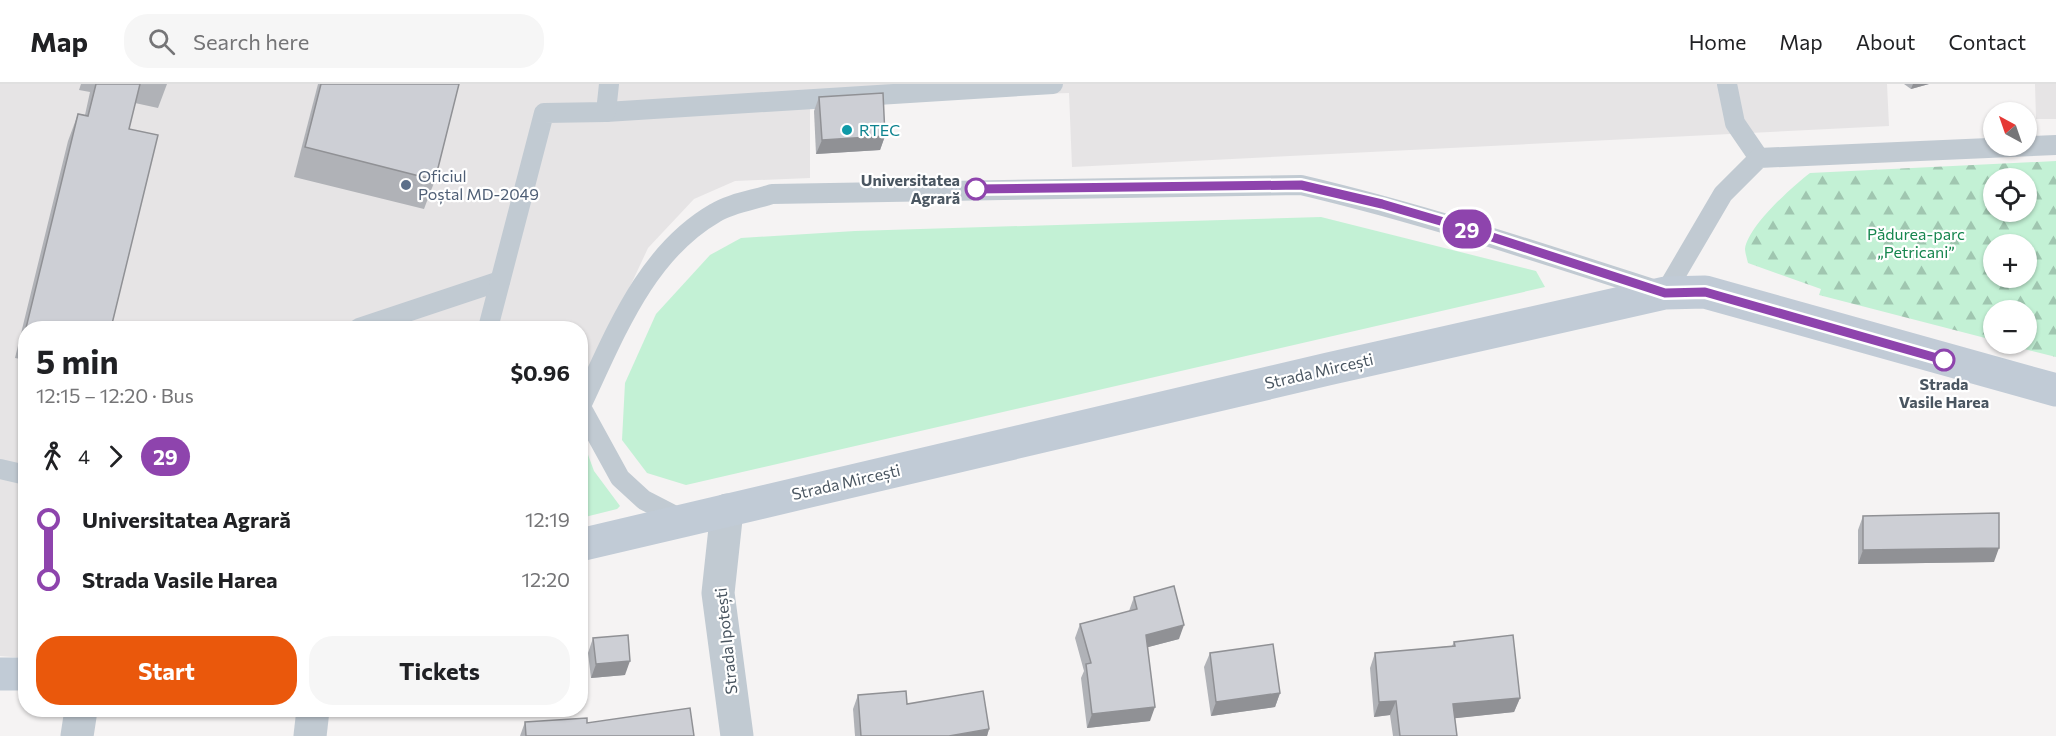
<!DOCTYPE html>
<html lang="en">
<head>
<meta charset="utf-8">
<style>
	:root { --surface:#fff; --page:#f6f6f6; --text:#202124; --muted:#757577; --line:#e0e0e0; --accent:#ea580c }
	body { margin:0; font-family:Commissioner,sans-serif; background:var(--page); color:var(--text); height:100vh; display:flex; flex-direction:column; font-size:22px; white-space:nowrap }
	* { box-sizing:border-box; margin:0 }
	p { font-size:20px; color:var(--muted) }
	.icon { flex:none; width:33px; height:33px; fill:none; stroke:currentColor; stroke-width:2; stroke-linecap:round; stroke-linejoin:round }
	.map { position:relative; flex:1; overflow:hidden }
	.panel { position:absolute; left:18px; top:237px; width:570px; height:396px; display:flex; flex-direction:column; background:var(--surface); border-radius:24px; box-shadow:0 2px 4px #0004 }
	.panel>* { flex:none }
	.badge { padding:0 12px; border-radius:20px; font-size:21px; line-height:39px }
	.needle { width:39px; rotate:320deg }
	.controls { position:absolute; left:1983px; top:18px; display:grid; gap:12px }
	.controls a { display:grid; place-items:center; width:54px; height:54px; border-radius:50%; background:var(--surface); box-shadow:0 2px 4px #0004; font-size:30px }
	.map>.badge { position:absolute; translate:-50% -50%; box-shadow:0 0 0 3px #fff }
	.legs { display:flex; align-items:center; gap:9px; height:66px; padding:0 18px; font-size:20px }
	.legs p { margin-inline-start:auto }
	.overview { display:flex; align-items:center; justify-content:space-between; height:102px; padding:0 18px }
	h1 { font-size:33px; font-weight:700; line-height:45px }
	.primary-button { display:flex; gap:12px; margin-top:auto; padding:12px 18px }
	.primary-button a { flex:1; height:69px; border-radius:24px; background:var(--accent); color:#fff; font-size:24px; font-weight:700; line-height:69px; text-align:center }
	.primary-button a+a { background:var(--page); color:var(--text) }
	ul { padding:0 18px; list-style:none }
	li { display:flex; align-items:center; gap:21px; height:60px; font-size:22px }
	li i { display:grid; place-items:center; width:9px; height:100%; margin:0 8px; background:currentColor }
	li i::after { content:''; width:15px; height:15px; margin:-8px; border:4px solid; border-radius:50%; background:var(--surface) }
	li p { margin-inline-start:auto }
	li:first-child i { background:linear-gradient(#0000 50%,currentColor 0) }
	li:last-child i { background:linear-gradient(currentColor 50%,#0000 0) }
	header { display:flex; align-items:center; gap:36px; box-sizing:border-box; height:84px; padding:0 30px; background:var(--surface); border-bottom:2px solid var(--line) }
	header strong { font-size:28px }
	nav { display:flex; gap:33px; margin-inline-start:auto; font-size:21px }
	.search { width:420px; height:54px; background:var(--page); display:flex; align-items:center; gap:15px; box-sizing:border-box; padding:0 21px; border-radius:24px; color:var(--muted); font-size:22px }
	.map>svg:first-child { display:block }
	.education { fill:#e6e4e5 }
	.grass { fill:#c3f1d5 }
	.forest { fill:url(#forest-firs); fill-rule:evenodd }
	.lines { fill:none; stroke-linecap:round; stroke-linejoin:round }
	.lane { stroke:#c1cad2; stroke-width:20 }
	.street { stroke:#c1cad2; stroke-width:33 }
	.secondary { stroke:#c1cbd6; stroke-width:33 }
	.wall { fill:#b0b2b7 }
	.shaded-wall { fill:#909195 }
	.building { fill:#cdcfd5; stroke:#909195; stroke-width:1.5 }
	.line-1-casing { stroke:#fff; stroke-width:14 }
	.line-1 { stroke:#8e44ad; stroke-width:9 }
	.culture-dot { fill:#0f9aa8; stroke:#fff; stroke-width:2 }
	.service-dot { fill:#5c6f8a; stroke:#fff; stroke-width:2 }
	.stop-1-dot { fill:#fff; stroke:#8e44ad; stroke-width:3 }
	.labels { text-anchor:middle; stroke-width:4.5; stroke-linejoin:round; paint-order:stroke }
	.culture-label { font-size:16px; fill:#0d838f; stroke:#fff; text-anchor:start }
	.service-label { font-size:16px; fill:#4e5e75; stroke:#fff; text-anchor:start }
	.stop-label { font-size:16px; font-weight:bold; fill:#4a5661; stroke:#fff; text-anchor:end }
	.park-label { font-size:16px; fill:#17864f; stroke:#fff }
	.street-label { font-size:16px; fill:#4a5661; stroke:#fff }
</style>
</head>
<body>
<header>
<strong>Map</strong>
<div class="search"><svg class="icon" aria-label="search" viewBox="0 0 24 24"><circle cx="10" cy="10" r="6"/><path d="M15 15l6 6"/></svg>Search here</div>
<nav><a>Home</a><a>Map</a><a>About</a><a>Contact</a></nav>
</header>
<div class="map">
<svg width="2056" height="652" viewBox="0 0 2056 652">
	<defs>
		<pattern id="forest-firs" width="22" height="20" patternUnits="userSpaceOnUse" patternTransform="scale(1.5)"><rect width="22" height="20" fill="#c3f1d5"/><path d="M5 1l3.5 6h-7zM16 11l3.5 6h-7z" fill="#a0c6b0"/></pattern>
	</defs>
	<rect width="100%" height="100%" fill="#f5f3f3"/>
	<!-- education -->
	<g class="education">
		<path d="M 0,0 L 1887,0 L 1889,42 L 1072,83 L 1069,9 L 810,18 L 810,94 L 735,97 L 694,115 L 648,164 L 581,308 L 580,244 L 26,244 L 25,574 L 0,572 Z"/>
		<path d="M 2035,0 L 2056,0 L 2056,35 L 2036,35 Z"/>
	</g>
	<!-- grass -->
	<g class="grass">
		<path d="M 1321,133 L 1536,187 L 1545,203 L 686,401 L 647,389 L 622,356 L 625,299 L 656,230 L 710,171 L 741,154 L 855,147 Z"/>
		<path d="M 580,357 L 583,357 L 594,387 L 620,422 L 617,425 L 581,434 Z"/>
	</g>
	<!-- forest -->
	<path class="forest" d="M 2056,77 L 2056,273 L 2005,260 L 2026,260 L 2026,226 L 1994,226 L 1993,256 L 1819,211 L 1821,205 L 1748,179 C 1747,175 1745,168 1745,165 C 1748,142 1793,102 1810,89 ZM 1994,94 L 2026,94 L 2026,128 L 1994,128 ZM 1994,160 L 2026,160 L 2026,194 L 1994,194 Z"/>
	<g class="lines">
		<!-- lane -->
		<g class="lane">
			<path d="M 1727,0 L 1735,39 L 1759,74"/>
			<path d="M 606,28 L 1053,0"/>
			<path d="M 359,244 L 500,197"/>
			<path d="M 488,244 L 544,29 L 606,28 L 609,0"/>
			<path d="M 581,323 L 620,394 L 644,416 L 683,436"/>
			<path d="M 580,324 C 614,253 644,170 715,129 C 731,119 754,116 772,110 L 1301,101 C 1424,130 1544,170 1665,209 L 1723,110 L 1759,74 L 2056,61"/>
			<path d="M 0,385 L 26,391"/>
		</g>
		<!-- street -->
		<g class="street">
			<path d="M 727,426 L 718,509 L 737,652"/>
			<path d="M 77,652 L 81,626"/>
			<path d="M 310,652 L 313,626"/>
		</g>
		<!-- secondary -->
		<g class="secondary">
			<path d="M 580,461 L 1328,285 L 1665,209 L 1705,208 L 2056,306"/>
			<path d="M 0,590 L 26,590"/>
		</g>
	</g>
	<!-- wall -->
	<g class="wall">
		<path d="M 81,0 L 167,0 L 158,24 L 135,19 L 26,244 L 26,276 L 15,274 L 68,57 L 78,30 L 85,31 L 90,8 L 79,6 Z"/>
		<path d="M 318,0 L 459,0 L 435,96 L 424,125 L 294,93 Z"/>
		<path d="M 1904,0 L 1929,0 L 1911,5 Z"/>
		<path d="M 819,13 L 885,52 L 880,66 L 816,70 L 814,27 Z"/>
		<path d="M 1863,432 L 1994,478 L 1858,480 L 1858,446 Z"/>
		<path d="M 1134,513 L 1179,555 L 1148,563 L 1150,637 L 1087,644 L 1081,594 L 1084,587 L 1075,554 L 1080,540 L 1129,527 Z"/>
		<path d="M 593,554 L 625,591 L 591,594 L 588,569 Z"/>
		<path d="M 1454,558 L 1520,614 L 1514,628 L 1455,634 L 1457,652 L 1393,652 L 1390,631 L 1374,633 L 1370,584 L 1375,569 L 1452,562 Z"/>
		<path d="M 1210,569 L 1280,609 L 1275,623 L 1211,632 L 1204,583 Z"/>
		<path d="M 858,611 L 907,620 L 989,645 L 987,652 L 855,652 L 853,625 Z"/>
		<path d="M 525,638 L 587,639 L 694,652 L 520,652 Z"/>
	</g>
	<!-- shaded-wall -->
	<g class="shaded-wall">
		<path d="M 1913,0 L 1929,0 L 1911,5 Z"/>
		<path d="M 885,52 L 880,66 L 816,70 L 822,56 Z"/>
		<path d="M 1999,464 L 1994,478 L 1858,480 L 1863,466 Z"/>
		<path d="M 1184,541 L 1179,555 L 1141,565 L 1146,551 Z"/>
		<path d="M 630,577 L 625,591 L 591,594 L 596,580 Z"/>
		<path d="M 1280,609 L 1275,623 L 1211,632 L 1216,618 Z"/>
		<path d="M 1520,614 L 1514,628 L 1448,635 L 1453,620 Z"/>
		<path d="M 1396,617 L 1390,631 L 1374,633 L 1379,618 Z"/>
		<path d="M 1155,623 L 1150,637 L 1087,644 L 1092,630 Z"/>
		<path d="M 989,645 L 987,652 L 949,652 Z"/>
	</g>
	<!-- building -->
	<g class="building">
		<path d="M 96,0 L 140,0 L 129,45 L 158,51 L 111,244 L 26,244 L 78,30 L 88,32 Z"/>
		<path d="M 321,0 L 459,0 L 435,96 L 305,63 Z"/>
		<path d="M 883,9 L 885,52 L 822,56 L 819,13 Z"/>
		<path d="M 1999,429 L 1999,464 L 1863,466 L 1863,432 Z"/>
		<path d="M 1174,502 L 1184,541 L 1146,551 L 1155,623 L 1092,630 L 1086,580 L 1091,579 L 1080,540 L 1137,525 L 1134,513 Z"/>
		<path d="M 628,551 L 630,577 L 596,580 L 593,554 Z"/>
		<path d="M 1513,551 L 1520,614 L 1453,620 L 1457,652 L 1400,652 L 1396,617 L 1379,618 L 1375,569 L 1455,562 L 1454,558 Z"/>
		<path d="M 1273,560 L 1280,609 L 1216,618 L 1210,569 Z"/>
		<path d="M 906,607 L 907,620 L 983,607 L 989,645 L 949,652 L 861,652 L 858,611 Z"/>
		<path d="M 690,624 L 694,652 L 526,652 L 525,638 L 587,634 L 587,639 Z"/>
	</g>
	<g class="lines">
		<defs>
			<path id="line-1" d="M 976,105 L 1301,101 L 1382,120 L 1461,143 L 1665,209 L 1705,208 L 1944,276"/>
		</defs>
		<!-- line-1 casing -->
		<use href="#line-1" class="line-1-casing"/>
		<!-- line-1 -->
		<use href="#line-1" class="line-1"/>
	</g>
	<!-- markers -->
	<circle class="culture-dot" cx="847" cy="46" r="6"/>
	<circle class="service-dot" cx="406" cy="101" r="6"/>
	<g class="stop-1-dot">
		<circle cx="976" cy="105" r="10"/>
		<circle cx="1944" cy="276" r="10"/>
	</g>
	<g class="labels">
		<!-- culture labels -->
		<g class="culture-label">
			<text x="859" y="52">RTEC</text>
		</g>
		<!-- service labels -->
		<g class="service-label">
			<text x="418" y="98">Oficiul<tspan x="418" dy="18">Poștal MD-2049</tspan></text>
		</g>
		<!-- stop labels -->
		<g class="stop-label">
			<text x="960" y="102">Universitatea<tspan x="960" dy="18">Agrară</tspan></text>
			<text x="1944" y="306" text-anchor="middle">Strada<tspan x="1944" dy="18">Vasile Harea</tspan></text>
		</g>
		<!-- park labels -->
		<g class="park-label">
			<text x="1916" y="156">Pădurea-parc<tspan x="1916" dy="18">„Petricani”</tspan></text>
		</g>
		<!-- street labels -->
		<g class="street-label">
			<text transform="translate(1319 287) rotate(-13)" y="6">Strada Mircești</text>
			<text transform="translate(846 398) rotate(-13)" y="6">Strada Mircești</text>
			<text transform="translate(726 557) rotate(-96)" y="6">Strada Ipotești</text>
		</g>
	</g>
</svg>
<div class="controls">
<a><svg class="needle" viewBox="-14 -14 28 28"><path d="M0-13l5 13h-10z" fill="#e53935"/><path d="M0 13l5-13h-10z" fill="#757577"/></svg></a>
<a><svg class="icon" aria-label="locate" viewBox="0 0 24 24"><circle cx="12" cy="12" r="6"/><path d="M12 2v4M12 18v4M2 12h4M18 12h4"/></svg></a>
<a>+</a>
<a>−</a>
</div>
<b class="badge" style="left:1467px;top:145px;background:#8e44ad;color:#fff">29</b>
<section class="panel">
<div class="overview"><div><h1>5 min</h1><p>12:15 – 12:20 · Bus</p></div><b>$0.96</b></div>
<div class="legs"><svg class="icon" aria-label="walk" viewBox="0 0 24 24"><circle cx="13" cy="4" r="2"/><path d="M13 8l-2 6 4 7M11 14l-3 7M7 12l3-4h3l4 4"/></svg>4<svg class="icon" aria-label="forward" viewBox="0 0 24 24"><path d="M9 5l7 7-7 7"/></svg><b class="badge" style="background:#8e44ad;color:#fff">29</b></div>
<ul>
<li><i style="color:#8e44ad"></i><b>Universitatea Agrară</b><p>12:19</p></li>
<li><i style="color:#8e44ad"></i><b>Strada Vasile Harea</b><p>12:20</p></li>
</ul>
<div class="primary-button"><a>Start</a><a>Tickets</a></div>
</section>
</div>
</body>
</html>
